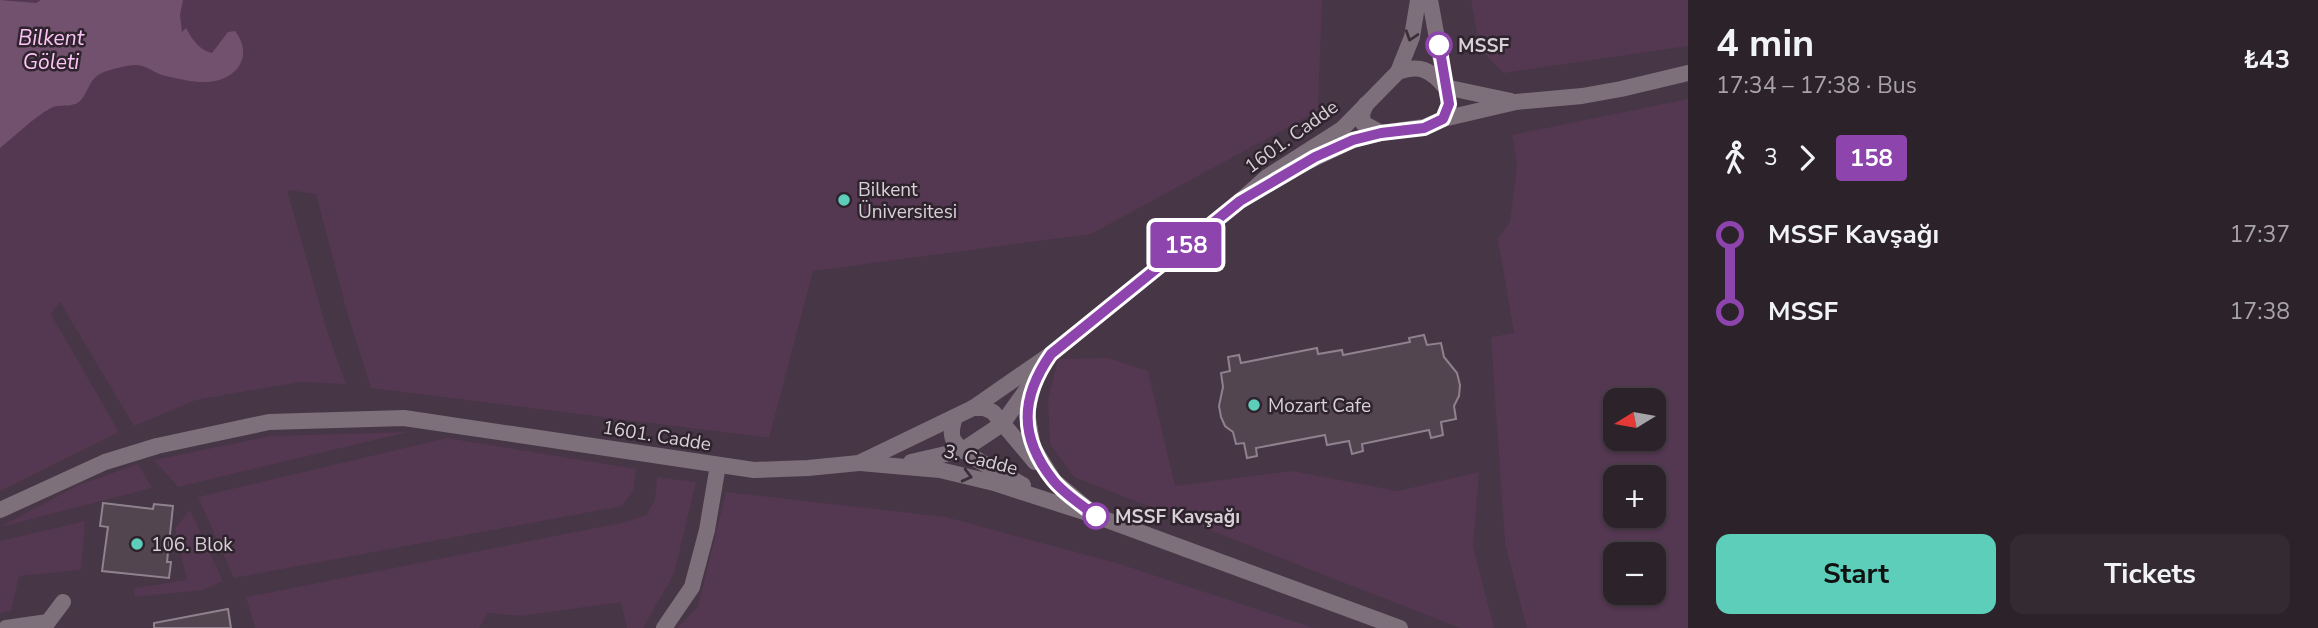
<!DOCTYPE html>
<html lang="en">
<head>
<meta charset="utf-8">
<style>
	:root { --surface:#2c222a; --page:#342a32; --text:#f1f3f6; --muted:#a6a4a8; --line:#483f47; --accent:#5cceba }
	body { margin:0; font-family:"Nunito Sans",sans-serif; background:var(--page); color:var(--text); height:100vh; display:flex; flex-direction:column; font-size:26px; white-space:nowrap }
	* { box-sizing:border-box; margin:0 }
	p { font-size:23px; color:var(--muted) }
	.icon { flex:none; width:38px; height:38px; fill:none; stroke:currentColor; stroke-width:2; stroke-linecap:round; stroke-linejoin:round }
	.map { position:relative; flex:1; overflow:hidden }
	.side { display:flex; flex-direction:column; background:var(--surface); width:630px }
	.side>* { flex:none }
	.badge { padding:0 14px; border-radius:5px; font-size:24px; line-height:46px }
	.needle { width:46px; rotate:259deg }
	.fabs { position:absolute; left:1603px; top:388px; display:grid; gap:14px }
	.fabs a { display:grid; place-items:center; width:63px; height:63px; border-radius:14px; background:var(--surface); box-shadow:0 2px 5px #0004,0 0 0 2px var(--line); font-size:35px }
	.map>.badge { position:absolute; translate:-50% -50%; box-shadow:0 0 0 4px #fff }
	.legs { display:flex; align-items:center; gap:10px; height:77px; padding:0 28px; font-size:23px }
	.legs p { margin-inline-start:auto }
	.head { display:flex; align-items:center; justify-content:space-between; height:119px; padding:0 28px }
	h1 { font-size:38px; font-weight:700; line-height:52px }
	.action { display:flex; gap:14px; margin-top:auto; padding:14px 28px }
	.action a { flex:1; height:80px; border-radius:14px; background:var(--accent); color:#111; font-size:28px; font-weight:700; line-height:80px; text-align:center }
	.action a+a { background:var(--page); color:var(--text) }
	ul { padding:0 28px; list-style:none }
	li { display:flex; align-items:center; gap:24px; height:77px; font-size:26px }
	li i { display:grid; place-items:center; width:10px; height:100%; margin:0 9px; background:currentColor }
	li i::after { content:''; width:18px; height:18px; margin:-9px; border:5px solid; border-radius:50%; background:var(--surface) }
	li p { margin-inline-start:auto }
	li:first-child i { background:linear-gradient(#0000 50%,currentColor 0) }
	li:last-child i { background:linear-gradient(currentColor 50%,#0000 0) }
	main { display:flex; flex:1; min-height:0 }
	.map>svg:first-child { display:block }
	.built { fill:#473645; fill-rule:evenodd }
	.green { fill:#543751; fill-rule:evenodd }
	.water { fill:#72516e }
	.building { fill:#524550; stroke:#8f828e; stroke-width:2 }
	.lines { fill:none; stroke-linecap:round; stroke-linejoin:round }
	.street { stroke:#7d707b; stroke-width:16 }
	.oneway { stroke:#3b2f3a }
	.line-1-casing { stroke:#fff; stroke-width:16 }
	.line-1 { stroke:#8e44ad; stroke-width:10 }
	.stop-1-dot { fill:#fff; stroke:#8e44ad; stroke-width:3.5 }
	.poi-dot { fill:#5cceba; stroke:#2f242e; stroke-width:2.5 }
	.labels { text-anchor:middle; stroke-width:5; stroke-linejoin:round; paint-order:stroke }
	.stop-label { font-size:19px; font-weight:bold; fill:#d7d0d6; stroke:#2f242e; text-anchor:start }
	.street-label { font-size:19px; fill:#d7d0d6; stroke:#2f242e }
	.poi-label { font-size:19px; fill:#d7d0d6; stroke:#2f242e; text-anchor:start }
	.water-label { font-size:21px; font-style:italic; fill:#fdc4f6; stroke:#2f242e }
</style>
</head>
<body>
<main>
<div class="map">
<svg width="1688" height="628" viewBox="0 0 1688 628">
	<rect width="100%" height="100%" fill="#3a2e38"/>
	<!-- built -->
	<path class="built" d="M 0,0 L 1688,0 L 1688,628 L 0,628 ZM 1615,401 L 1654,401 L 1654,439 L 1615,439 ZM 1615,478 L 1654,478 L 1654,516 L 1615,516 ZM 1615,555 L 1654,555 L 1654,593 L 1615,593 Z"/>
	<!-- green -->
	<g class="green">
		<path d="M 0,0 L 1322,0 L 1318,111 L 1091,234 L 813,271 L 769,438 L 371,388 L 347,312 L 316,194 L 287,190 L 327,331 L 346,384 L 300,382 L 196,400 L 134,426 L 60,302 L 51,314 L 119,432 L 0,491 Z"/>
		<path d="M 1471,0 L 1688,0 L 1688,46 L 1504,73 L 1480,49 Z"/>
		<path d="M 1688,99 L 1688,628 L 1527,628 L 1505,544 L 1491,337 L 1514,333 L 1498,239 L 1510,222 L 1517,164 L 1512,135 ZM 1615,401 L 1654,401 L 1654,439 L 1615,439 ZM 1615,478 L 1654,478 L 1654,516 L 1615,516 ZM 1615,555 L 1654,555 L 1654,593 L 1615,593 Z"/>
		<path d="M 1108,358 L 1148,371 L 1175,486 L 1292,471 L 1398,491 L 1479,472 L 1473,547 L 1494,628 L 1460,628 L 1074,477 L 1050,444 L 1048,400 L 1058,359 Z"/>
		<path d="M 408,432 L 178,487 L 154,460 L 270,436 Z"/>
		<path d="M 447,438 L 636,469 L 633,491 L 622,506 L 234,578 L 198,497 Z"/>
		<path d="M 138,464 L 152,488 L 0,527 L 79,485 Z"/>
		<path d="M 657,477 L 696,482 L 674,574 L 643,628 L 627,628 L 621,602 L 522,616 L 488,613 L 479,628 L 255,628 L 246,597 L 626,522 L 646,515 L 655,500 Z"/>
		<path d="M 726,492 L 946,517 L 1120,564 L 1314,628 L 677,628 L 698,607 Z"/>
		<path d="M 190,510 L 223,581 L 203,590 L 134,597 L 135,588 L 187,580 L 175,529 Z"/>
		<path d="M 85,521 L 81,570 L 19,576 L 11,611 L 0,613 L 0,541 Z"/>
	</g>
	<!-- water -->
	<path class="water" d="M 0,0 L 36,3 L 41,0 L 183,0 L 180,15 L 182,32 L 186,28 C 192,39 199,50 212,53 L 228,32 L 235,31 C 254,55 238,80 208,82 C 196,83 178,79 166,76 C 155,74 147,65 136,65 C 126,65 113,69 104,72 C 89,78 90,89 81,100 C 73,109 60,103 51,108 C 33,118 16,135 0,148 Z"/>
	<!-- building -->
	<g class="building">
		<path d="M 1424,335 L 1427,345 L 1441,343 L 1444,357 L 1457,373 L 1460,385 L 1459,396 L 1454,406 L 1456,419 L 1441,422 L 1443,435 L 1431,438 L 1429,430 L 1362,444 L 1363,451 L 1352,454 L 1349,441 L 1327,445 L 1325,435 L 1256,448 L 1257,456 L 1247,458 L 1244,443 L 1236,444 L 1233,432 L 1225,426 L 1221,417 L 1219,406 L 1223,387 L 1221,373 L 1230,371 L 1228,357 L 1239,355 L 1241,363 L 1317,348 L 1318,354 L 1342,350 L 1343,355 L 1410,342 L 1409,338 Z"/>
		<path d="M 103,503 L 153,509 L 154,504 L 173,506 L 167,562 L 171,562 L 169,578 L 102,571 L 108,527 L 100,526 Z"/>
		<path d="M 228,609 L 231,628 L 154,628 L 154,623 Z"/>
	</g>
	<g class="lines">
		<!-- street -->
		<g class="street">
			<path d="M 1398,72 C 1420,64 1431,70 1445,87"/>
			<path d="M 1445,87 L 1511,101"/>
			<path d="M 1366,104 L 1362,114 L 1363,123 L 1381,133 L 1424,127 L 1443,119 L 1449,104 L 1430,0"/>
			<path d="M 1443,119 L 1516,102 L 1582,96 L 1621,89 L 1688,73"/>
			<path d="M 1309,161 L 1353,140 L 1381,133"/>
			<path d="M 1036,375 L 1027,412 L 1033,447 L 1054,481 L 1096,516 L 1400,628"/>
			<path d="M 973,408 L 984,408 L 993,412 L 1035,462"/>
			<path d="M 955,417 C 953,424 950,431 953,439 C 961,455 1007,475 1023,485"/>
			<path d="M 911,462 L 963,450 L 1002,424 L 1030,385"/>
			<path d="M 860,463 L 940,470 L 994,483 L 1084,512"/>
			<path d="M 0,510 L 105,462 L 157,446 L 269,422 L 404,418 L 754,470 L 808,468 L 859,463 L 973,408 L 1051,354 L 1240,201 L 1267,177 L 1342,129 L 1398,72 L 1412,37 L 1418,0"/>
			<path d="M 6,628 L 48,622 L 63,602"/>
			<path d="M 664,628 L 692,587 L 707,530 L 718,465"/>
		</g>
	</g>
	<!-- one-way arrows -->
	<defs><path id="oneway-chevron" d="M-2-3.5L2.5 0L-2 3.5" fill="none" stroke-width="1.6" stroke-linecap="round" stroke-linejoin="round" transform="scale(1.75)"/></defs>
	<g class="oneway">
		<use href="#oneway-chevron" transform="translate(1411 36) rotate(108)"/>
		<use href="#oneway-chevron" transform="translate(967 476) rotate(14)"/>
	</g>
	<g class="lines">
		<defs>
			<path id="line-1" d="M 1096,516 C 1082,505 1064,494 1053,480 C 1019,437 1020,398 1051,354 L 1240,201 L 1315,157 L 1353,140 L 1381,133 L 1424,128 L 1443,119 L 1449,104 L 1439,45"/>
		</defs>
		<!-- line-1 casing -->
		<use href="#line-1" class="line-1-casing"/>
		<!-- line-1 -->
		<use href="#line-1" class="line-1"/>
	</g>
	<!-- markers -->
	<g class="stop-1-dot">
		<circle cx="1439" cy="45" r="12"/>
		<circle cx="1096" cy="516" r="12"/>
	</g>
	<g class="poi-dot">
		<circle cx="844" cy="200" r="7"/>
		<circle cx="1254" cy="405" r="7"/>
		<circle cx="137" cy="544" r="7"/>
	</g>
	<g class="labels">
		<!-- stop labels -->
		<g class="stop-label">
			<text x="1458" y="52">MSSF</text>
			<text x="1115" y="523">MSSF Kavşağı</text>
		</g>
		<!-- street labels -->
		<g class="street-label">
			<text transform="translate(1291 136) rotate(-36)" y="7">1601. Cadde</text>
			<text transform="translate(657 435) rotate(9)" y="7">1601. Cadde</text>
			<text transform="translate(981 459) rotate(14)" y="7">3. Cadde</text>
		</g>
		<!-- poi labels -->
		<g class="poi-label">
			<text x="858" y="196">Bilkent<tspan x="858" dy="22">Üniversitesi</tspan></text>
			<text x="1268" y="412">Mozart Cafe</text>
			<text x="151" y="551">106. Blok</text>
		</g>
		<!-- water labels -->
		<g class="water-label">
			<text x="51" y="45">Bilkent<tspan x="51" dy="24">Göleti</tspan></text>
		</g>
	</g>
</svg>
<div class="fabs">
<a><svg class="needle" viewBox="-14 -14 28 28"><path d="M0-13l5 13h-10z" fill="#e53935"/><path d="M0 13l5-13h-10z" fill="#a6a4a8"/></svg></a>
<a>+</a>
<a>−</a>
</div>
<b class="badge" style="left:1186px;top:245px;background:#8e44ad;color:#fff">158</b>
</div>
<section class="side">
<div class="head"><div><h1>4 min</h1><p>17:34 – 17:38 · Bus</p></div><b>₺43</b></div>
<div class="legs"><svg class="icon" aria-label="walk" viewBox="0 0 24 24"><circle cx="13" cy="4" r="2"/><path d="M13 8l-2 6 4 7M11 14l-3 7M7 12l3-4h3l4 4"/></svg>3<svg class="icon" aria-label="forward" viewBox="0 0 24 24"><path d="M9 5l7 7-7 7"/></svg><b class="badge" style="background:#8e44ad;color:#fff">158</b></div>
<ul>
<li><i style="color:#8e44ad"></i><b>MSSF Kavşağı</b><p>17:37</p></li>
<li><i style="color:#8e44ad"></i><b>MSSF</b><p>17:38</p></li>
</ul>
<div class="action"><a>Start</a><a>Tickets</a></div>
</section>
</main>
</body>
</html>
